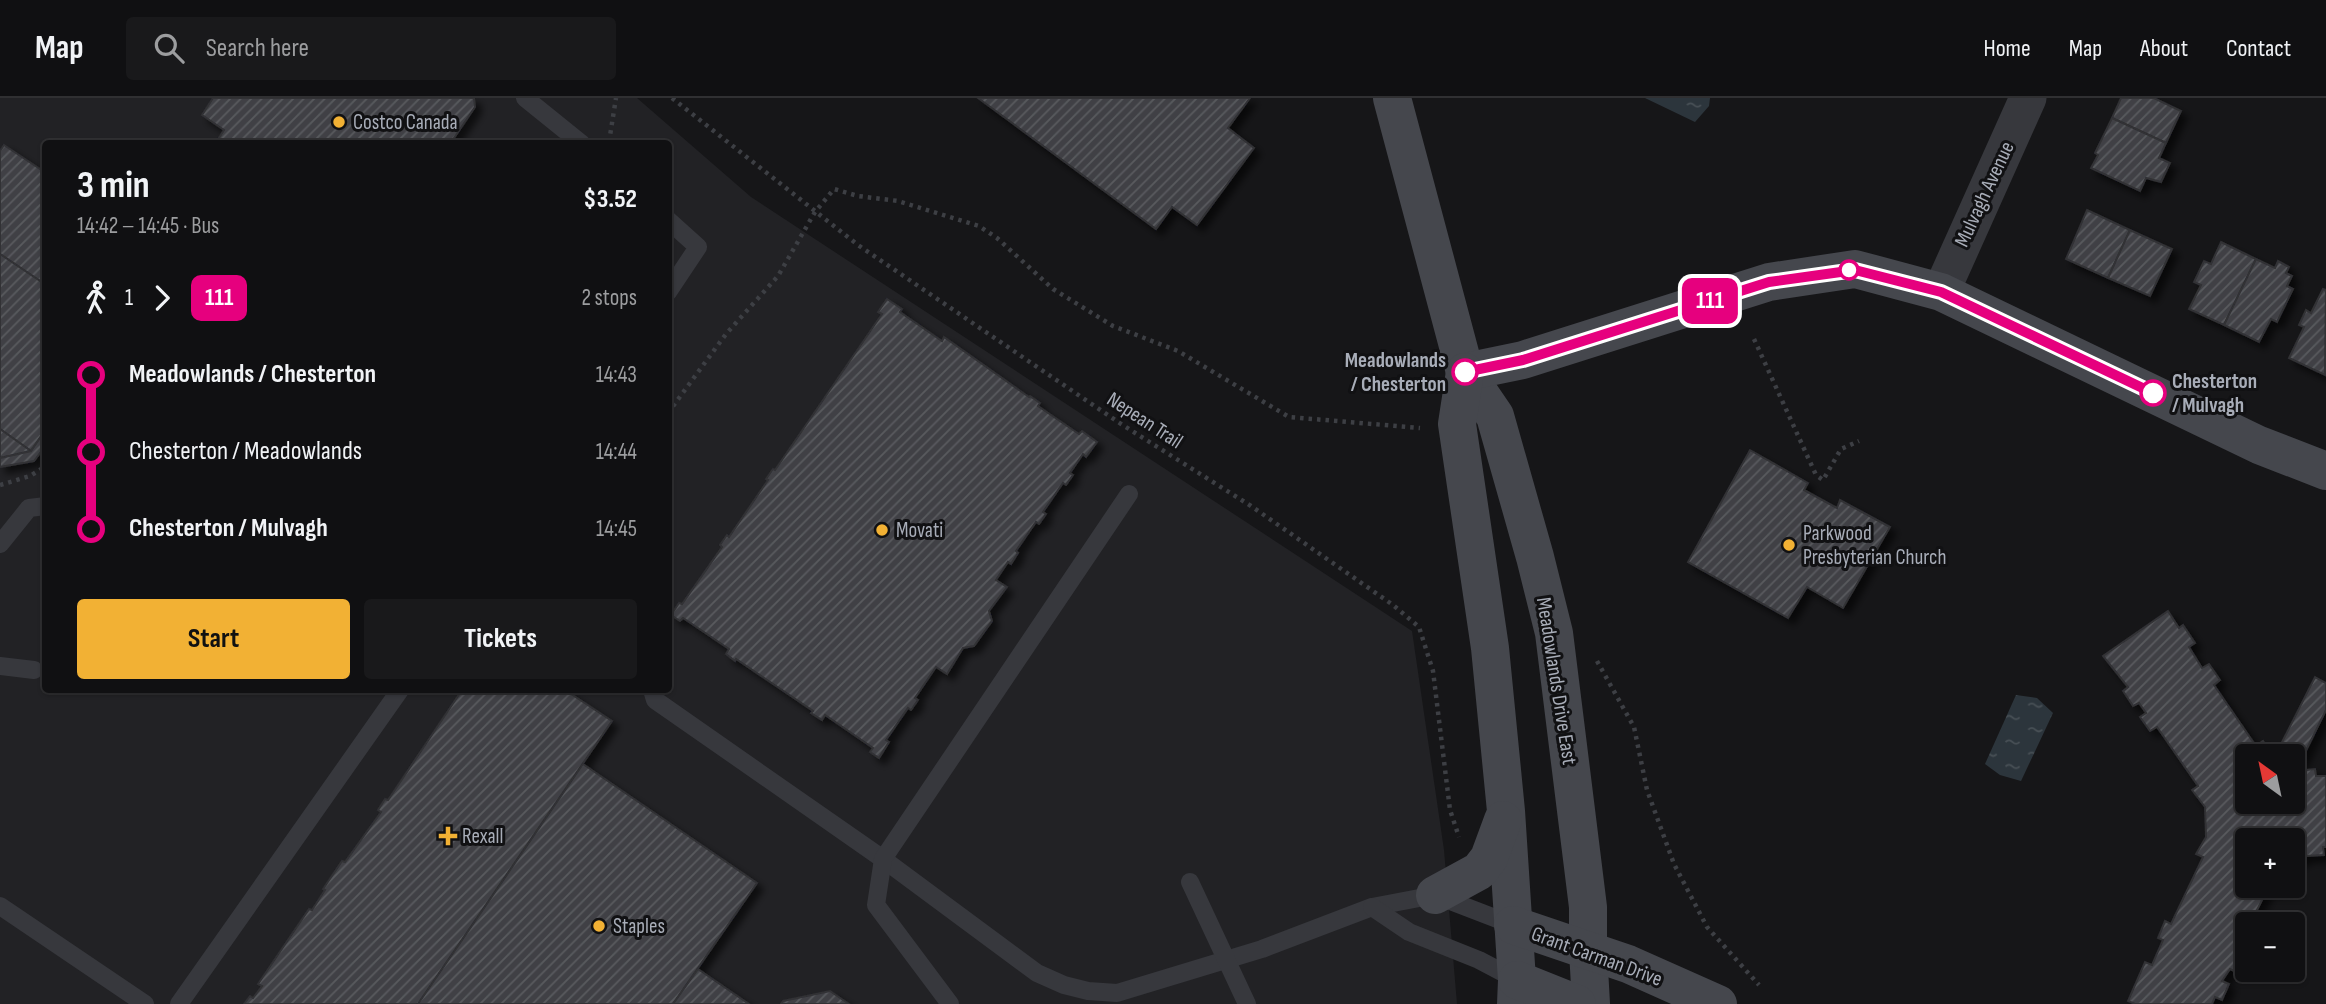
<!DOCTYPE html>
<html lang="en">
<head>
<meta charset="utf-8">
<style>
	:root { --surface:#101012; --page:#19191b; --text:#f1f3f6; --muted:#9c9d9f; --line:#303032; --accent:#f2b134 }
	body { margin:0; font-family:"Sofia Sans Condensed",sans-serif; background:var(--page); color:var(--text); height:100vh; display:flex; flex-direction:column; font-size:26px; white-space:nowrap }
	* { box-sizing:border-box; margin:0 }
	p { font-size:23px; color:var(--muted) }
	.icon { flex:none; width:38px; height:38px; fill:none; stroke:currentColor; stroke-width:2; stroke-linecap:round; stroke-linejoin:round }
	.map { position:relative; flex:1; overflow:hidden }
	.details { position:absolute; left:42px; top:42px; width:630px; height:553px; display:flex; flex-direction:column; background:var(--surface); border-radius:7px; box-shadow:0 2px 5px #0004,0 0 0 2px var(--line) }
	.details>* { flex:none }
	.badge { padding:0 14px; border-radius:10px; font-size:24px; line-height:46px }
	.needle { width:46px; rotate:327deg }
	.tools { position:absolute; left:2235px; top:646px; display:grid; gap:14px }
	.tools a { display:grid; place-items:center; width:70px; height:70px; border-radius:7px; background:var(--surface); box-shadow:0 2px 5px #0004,0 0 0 2px var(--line); font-size:35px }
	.map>.badge { position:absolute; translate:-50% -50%; box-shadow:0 0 0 4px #fff }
	.legs { display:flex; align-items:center; gap:10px; height:77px; padding:0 35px; font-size:23px }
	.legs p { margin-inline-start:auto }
	.headline { display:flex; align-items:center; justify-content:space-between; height:119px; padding:0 35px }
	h1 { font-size:38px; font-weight:700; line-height:52px }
	.action { display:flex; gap:14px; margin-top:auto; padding:14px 35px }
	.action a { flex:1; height:80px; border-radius:7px; background:var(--accent); color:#111; font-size:28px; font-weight:700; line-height:80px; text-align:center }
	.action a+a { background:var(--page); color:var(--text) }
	ul { padding:0 35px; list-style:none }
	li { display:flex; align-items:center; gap:24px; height:77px; font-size:26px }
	li i { display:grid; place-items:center; width:10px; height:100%; margin:0 9px; background:currentColor }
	li i::after { content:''; width:18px; height:18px; margin:-9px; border:5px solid; border-radius:50%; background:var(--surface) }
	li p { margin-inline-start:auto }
	li:first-child i { background:linear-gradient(#0000 50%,currentColor 0) }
	li:last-child i { background:linear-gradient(currentColor 50%,#0000 0) }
	header { display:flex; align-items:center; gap:42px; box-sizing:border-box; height:98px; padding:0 35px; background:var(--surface); border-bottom:2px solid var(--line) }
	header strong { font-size:33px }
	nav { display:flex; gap:38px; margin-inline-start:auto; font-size:24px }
	.search { width:490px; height:63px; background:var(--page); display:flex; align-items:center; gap:18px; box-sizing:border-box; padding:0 24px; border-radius:7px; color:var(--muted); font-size:26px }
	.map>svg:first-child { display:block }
	.built { fill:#222225; fill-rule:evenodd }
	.water { fill:url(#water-ripples) }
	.building { fill:url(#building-hatch); stroke:#303034; stroke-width:2; filter:url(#shadow) }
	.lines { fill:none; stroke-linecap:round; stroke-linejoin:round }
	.path { stroke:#3d3f44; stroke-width:4.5; stroke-dasharray:3.5 5; stroke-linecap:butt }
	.lane { stroke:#37383d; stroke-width:18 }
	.street { stroke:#37383d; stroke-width:37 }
	.secondary { stroke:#45474d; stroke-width:38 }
	.line-1-casing { stroke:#fff; stroke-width:16 }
	.line-1 { stroke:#e6007e; stroke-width:10 }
	.poi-dot { fill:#f2b134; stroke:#111113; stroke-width:2.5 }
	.stop-1-dot { fill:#fff; stroke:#e6007e; stroke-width:3.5 }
	.labels { text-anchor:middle; stroke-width:6; stroke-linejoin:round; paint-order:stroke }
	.poi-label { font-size:21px; fill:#a8adb8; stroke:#111113; text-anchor:start }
	.street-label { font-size:21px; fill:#a8adb8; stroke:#111113 }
	.stop-label { font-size:21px; font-weight:bold; fill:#a8adb8; stroke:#111113; text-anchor:end }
</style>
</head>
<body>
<header>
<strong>Map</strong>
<div class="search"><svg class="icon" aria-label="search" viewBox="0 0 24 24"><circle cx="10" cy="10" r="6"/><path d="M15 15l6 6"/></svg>Search here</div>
<nav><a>Home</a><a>Map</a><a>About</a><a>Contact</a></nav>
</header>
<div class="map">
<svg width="2326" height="906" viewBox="0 0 2326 906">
	<defs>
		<pattern id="water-ripples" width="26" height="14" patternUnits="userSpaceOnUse" patternTransform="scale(1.75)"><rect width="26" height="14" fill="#2c353c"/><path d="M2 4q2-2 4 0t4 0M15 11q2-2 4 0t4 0" fill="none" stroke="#485056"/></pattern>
		<pattern id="building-hatch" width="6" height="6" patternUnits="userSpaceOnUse" patternTransform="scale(1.75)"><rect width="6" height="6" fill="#404145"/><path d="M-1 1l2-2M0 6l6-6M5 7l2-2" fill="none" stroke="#595a5e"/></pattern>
		<filter id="shadow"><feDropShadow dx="6" dy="6" stdDeviation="3.5" flood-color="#0009"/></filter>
	</defs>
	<rect width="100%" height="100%" fill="#161618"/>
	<!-- built -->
	<path class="built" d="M 0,0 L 637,0 L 751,99 L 1412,533 L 1444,752 L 1457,906 L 0,906 ZM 46,46 L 668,46 L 668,592 L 46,592 Z"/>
	<!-- water -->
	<g class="water">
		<path d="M 1645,0 L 1710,0 L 1709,8 L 1695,24 Z"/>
		<path d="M 2016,597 L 2037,600 L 2053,615 L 2021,683 L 2000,677 L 1985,666 Z"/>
	</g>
	<!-- building -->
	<g class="building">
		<path d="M 213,0 L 474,0 L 475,9 L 450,46 L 215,46 L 224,32 L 202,17 Z"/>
		<path d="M 978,0 L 1250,0 L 1228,30 L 1254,50 L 1197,127 L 1172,109 L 1156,131 Z"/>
		<path d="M 2121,0 L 2154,0 L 2181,13 L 2166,45 L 2112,20 Z"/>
		<path d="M 2112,20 L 2166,45 L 2159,60 L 2170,65 L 2161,84 L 2146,80 L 2140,93 L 2091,70 L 2098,57 L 2095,55 Z"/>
		<path d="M 4,47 L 46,75 L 46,187 L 0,156 L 0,53 Z"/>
		<path d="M 2087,112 L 2130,132 L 2108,180 L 2066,161 Z"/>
		<path d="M 2130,132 L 2172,151 L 2150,198 L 2108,180 Z"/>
		<path d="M 2221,144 L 2256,161 L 2224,227 L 2189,211 L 2201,187 L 2194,184 L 2204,163 L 2211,166 Z"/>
		<path d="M 0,156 L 46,187 L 46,331 L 31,353 L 0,331 Z"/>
		<path d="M 2256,161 L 2275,170 L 2278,163 L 2289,169 L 2286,175 L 2292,178 L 2287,188 L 2293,191 L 2277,224 L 2271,221 L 2259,244 L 2224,227 Z"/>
		<path d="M 2323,191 L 2326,192 L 2325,277 L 2289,260 L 2304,229 L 2299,227 L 2306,212 L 2311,215 Z"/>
		<path d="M 887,201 L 902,211 L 900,214 L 942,243 L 944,239 L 1029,299 L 1030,298 L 1040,305 L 1038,308 L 1079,336 L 1082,333 L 1097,344 L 1086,359 L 1083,356 L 1070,375 L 1073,377 L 1066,387 L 1063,385 L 1043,414 L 1046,416 L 1039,426 L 1036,424 L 1016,453 L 1018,455 L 1011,466 L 1008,464 L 996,482 L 1007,489 L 989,513 L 992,523 L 974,548 L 963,550 L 947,576 L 936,569 L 915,600 L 918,602 L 911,612 L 908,610 L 886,642 L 889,644 L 879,660 L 870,654 L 873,650 L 825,617 L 822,622 L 811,615 L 813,613 L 736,561 L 735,563 L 726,556 L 729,551 L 683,520 L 680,523 L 671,517 L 679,505 L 682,506 L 722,449 L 720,447 L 727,437 L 729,439 L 768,382 L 766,381 L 773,371 L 775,372 L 882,216 L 878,214 Z"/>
		<path d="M 0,331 L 31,353 L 0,360 Z"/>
		<path d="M 46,331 L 46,347 L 34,363 L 0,369 L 0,360 L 31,353 Z"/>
		<path d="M 1750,352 L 1808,385 L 1804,392 L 1837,410 L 1840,402 L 1890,429 L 1843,510 L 1807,489 L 1788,520 L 1688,464 Z"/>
		<path d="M 2168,513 L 2179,530 L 2183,527 L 2195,545 L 2189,549 L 2202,570 L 2209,566 L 2220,582 L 2214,587 L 2256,648 L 2263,643 L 2273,658 L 2247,658 L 2247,704 L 2292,704 L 2292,658 L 2275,658 L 2315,579 L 2326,585 L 2326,612 L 2296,673 L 2315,671 L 2316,678 L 2326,678 L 2326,749 L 2323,749 L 2324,757 L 2306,758 L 2292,767 L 2292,742 L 2247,742 L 2247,788 L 2277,788 L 2276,791 L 2269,788 L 2250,826 L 2247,826 L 2247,832 L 2236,854 L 2242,858 L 2234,873 L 2230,871 L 2222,883 L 2229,886 L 2222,902 L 2215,899 L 2212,906 L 2135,906 L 2128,903 L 2145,864 L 2152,867 L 2163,842 L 2158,840 L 2165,823 L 2171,826 L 2203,759 L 2196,756 L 2206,739 L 2205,709 L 2192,692 L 2198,688 L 2157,629 L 2150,633 L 2140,619 L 2146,615 L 2139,605 L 2133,608 L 2123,593 L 2128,589 L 2103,558 Z"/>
		<path d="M 462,592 L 565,592 L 612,623 L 418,906 L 244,906 L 250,898 L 253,900 L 262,888 L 258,886 L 309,811 L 312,812 L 325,792 L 323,791 L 342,763 L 345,764 L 381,714 L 378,712 L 385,701 L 388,702 Z"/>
		<path d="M 583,666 L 757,785 L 673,906 L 418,906 Z"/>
		<path d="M 698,871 L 749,906 L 673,906 Z"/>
		<path d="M 830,893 L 849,906 L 781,906 L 783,903 Z"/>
	</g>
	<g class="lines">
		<!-- path -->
		<g class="path">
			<path d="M 672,0 L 858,147 L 1121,326 L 1251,408 L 1393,507 L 1419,529 L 1433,573 L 1450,712 L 1459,739"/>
			<path d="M 609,44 L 616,0"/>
			<path d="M 1754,241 L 1816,377 L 1823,382 L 1841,351 L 1859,343"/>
			<path d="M 668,315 L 726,236 L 778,178 L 815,114 L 834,91 L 858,98 L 898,103 L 979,128 L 997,140 L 1053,191 L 1113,228 L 1178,253 L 1289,319 L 1420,330"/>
			<path d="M 0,387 L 30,378 L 46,368"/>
			<path d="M 1597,563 L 1634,629 L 1647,692 L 1674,766 L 1707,829 L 1759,887"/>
		</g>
		<!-- lane -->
		<g class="lane">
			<path d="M 525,0 L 582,46"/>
			<path d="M 668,122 L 698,149 L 668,194"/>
			<path d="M 0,446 L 29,410 L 46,408"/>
			<path d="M 0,568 L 34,572"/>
			<path d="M 652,592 L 655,602 L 883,761 L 1037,875 L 1064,887 L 1088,893 L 1117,895 L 1262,851 L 1372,809 L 1435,797 L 1513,827"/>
			<path d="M 1190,784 L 1247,906"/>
			<path d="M 0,808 L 145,906"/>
			<path d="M 1372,809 L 1409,834 L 1479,862 L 1517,882"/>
			<path d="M 179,906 L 400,592"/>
			<path d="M 950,906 L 876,807 L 883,761 L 1129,396"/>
		</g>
		<!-- street -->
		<path class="street" d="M 1941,194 L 2028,0"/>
		<!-- secondary -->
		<g class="secondary">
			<path d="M 1392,0 L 1465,274 L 1495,318 L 1535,459 L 1554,535 L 1588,809 L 1588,852 L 1591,906"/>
			<path d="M 1465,274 L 1523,262 L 1769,184 L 1855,171 L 1941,194 L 2259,347 L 2326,373"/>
			<path d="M 1465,274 L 1457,326 L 1490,550 L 1506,713 L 1517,882 L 1516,906"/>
			<path d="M 1435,797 L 1479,773 L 1489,760 L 1503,722"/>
			<path d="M 1513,827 L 1628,866 L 1718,906"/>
			<path d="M 1517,882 L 1577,906"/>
		</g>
	</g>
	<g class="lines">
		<defs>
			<path id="line-1" d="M 1465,274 L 1523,262 L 1769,184 L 1855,172 L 1941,194 L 2153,295"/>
		</defs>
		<!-- line-1 casing -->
		<use href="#line-1" class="line-1-casing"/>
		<!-- line-1 -->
		<use href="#line-1" class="line-1"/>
	</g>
	<!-- markers -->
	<g class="poi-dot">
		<circle cx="339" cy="24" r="7"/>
		<circle cx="882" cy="432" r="7"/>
		<circle cx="1789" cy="447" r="7"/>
		<path d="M444.5 727.5h7v7h7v7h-7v7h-7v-7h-7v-7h7z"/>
		<circle cx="599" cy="828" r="7"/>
	</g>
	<g class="stop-1-dot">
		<circle cx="1849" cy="172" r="9"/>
		<circle cx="1465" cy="274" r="12"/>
		<circle cx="2153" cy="295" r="12"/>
	</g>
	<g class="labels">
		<!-- poi labels -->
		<g class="poi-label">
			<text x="353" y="31">Costco Canada</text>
			<text x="896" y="439">Movati</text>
			<text x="1803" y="442">Parkwood<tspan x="1803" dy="24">Presbyterian Church</tspan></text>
			<text x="462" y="745">Rexall</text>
			<text x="613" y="835">Staples</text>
		</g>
		<!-- street labels -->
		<g class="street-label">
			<text transform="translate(1984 96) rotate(-65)" y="7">Mulvagh Avenue</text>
			<text transform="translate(1145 322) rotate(33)" y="7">Nepean Trail</text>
			<text transform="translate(1557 583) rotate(81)" y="7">Meadowlands Drive East</text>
			<text transform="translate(1597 858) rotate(20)" y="7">Grant Carman Drive</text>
		</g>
		<!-- stop labels -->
		<g class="stop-label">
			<text x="1446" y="269">Meadowlands<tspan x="1446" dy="24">/ Chesterton</tspan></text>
			<text x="2172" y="290" text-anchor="start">Chesterton<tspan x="2172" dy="24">/ Mulvagh</tspan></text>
		</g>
	</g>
</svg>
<div class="tools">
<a><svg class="needle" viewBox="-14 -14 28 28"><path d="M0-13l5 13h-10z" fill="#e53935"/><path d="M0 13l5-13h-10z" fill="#9c9d9f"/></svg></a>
<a>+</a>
<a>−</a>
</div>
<b class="badge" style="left:1710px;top:203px;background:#e6007e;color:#fff">111</b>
<section class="details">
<div class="headline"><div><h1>3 min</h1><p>14:42 – 14:45 · Bus</p></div><b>$3.52</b></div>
<div class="legs"><svg class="icon" aria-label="walk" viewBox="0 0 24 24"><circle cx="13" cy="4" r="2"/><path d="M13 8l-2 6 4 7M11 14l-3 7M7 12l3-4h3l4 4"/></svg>1<svg class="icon" aria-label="forward" viewBox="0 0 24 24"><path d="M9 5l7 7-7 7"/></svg><b class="badge" style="background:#e6007e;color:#fff">111</b><p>2 stops</p></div>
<ul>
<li><i style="color:#e6007e"></i><b>Meadowlands / Chesterton</b><p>14:43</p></li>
<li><i style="color:#e6007e"></i><span>Chesterton / Meadowlands</span><p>14:44</p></li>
<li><i style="color:#e6007e"></i><b>Chesterton / Mulvagh</b><p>14:45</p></li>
</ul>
<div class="action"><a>Start</a><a>Tickets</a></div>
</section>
</div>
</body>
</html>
